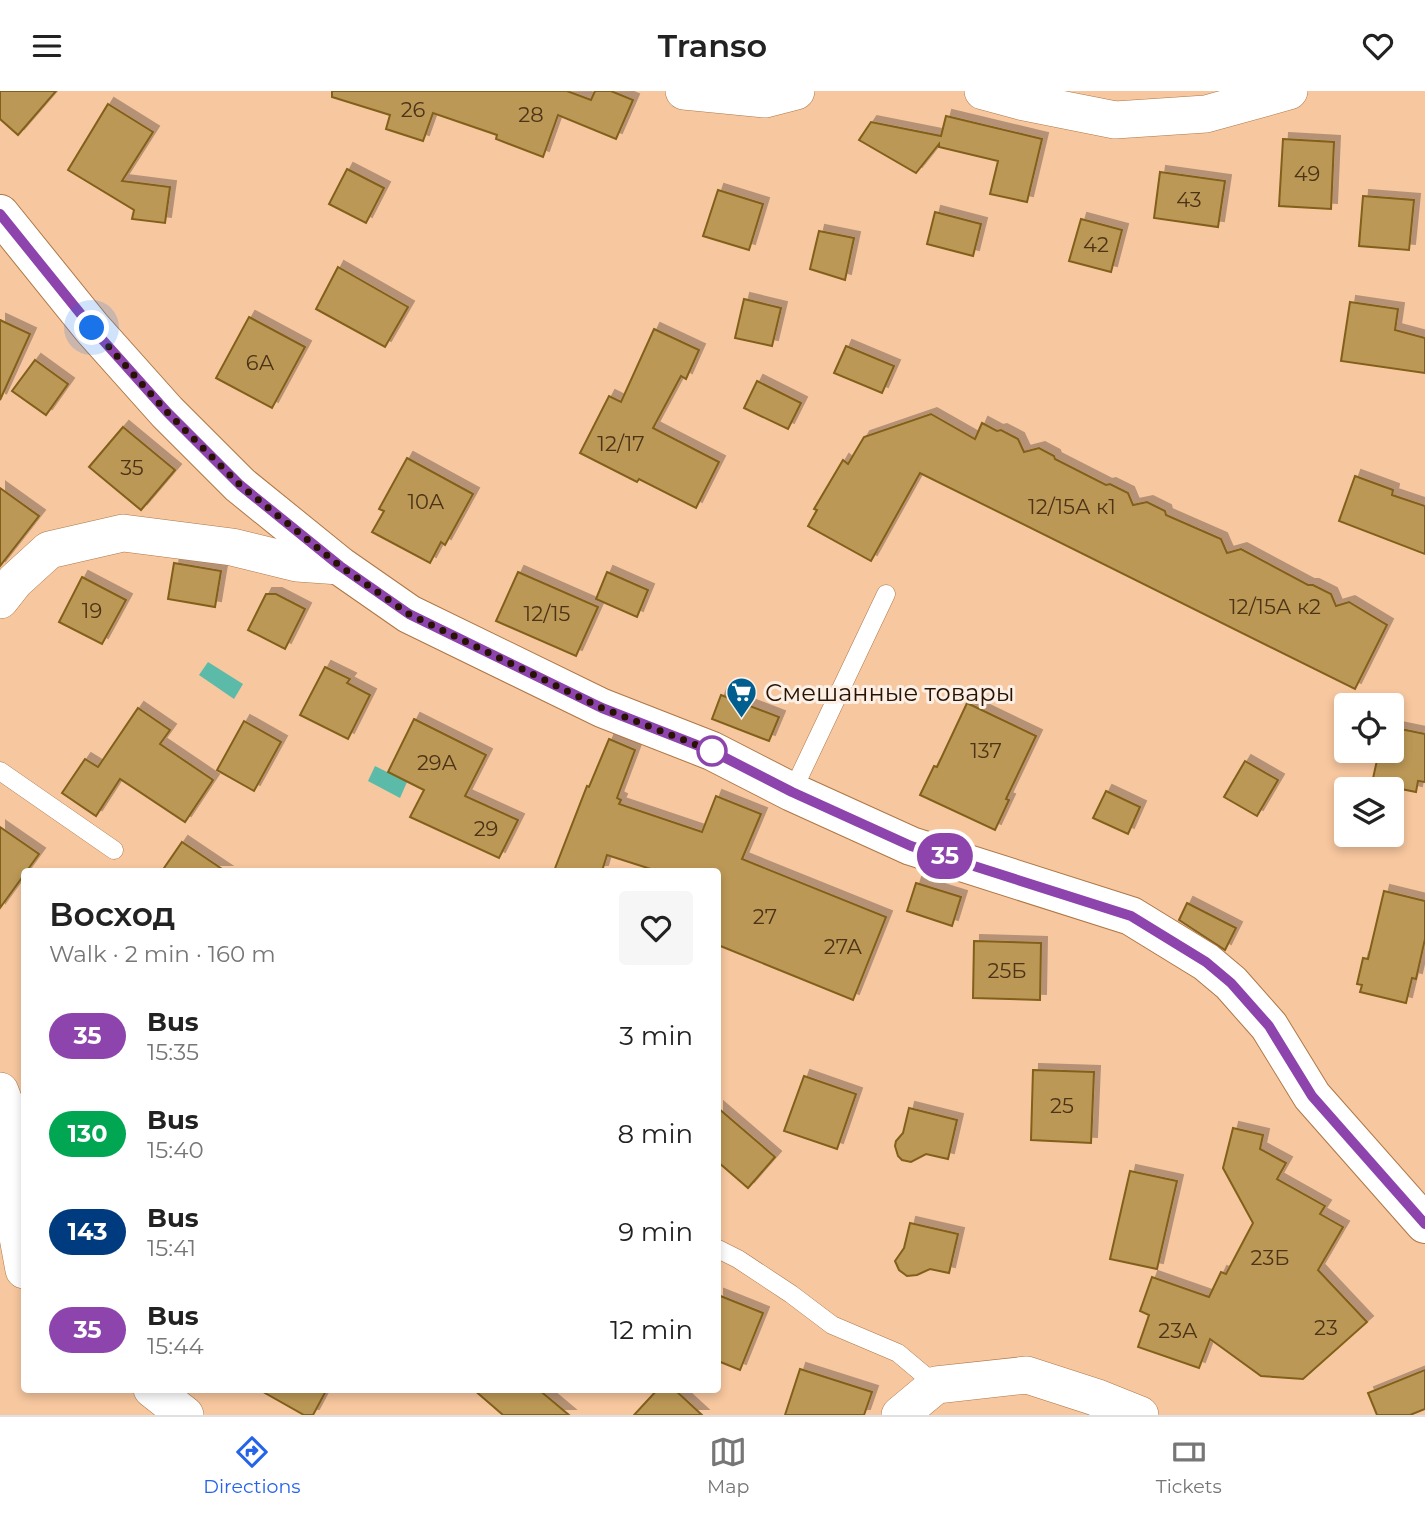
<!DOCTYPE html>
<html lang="en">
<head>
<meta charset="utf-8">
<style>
	:root { --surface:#fff; --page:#f6f6f6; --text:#222; --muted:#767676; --line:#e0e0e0; --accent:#2563eb }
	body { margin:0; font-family:Montserrat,sans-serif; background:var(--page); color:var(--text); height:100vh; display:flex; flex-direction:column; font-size:26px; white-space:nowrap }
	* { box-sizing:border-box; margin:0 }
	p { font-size:23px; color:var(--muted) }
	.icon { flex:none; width:38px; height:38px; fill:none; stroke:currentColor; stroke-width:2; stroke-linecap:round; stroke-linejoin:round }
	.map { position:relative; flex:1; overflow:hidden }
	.side { position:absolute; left:21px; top:777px; width:700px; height:525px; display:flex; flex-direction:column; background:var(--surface); border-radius:7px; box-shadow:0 4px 10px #0003 }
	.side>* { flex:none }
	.badge { padding:0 14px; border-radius:23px; font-size:24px; line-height:46px }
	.fabs { position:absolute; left:1334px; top:602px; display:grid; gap:14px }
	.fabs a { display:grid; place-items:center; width:70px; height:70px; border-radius:7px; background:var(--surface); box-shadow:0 4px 10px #0003; font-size:35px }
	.you { position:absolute; width:35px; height:35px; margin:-18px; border:5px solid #fff; border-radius:50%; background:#1a73e8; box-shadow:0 0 0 10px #1a73e833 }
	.map>.badge { position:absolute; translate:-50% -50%; box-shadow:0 0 0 4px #fff }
	.round { display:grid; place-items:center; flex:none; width:74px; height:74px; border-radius:7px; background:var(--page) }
	.summary { display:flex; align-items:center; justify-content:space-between; height:119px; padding:0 28px }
	h1 { font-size:33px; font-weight:600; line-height:52px }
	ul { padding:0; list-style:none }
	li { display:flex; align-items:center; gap:21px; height:98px; padding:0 28px }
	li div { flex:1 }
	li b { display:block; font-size:26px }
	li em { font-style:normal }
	li .badge { min-width:77px; font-weight:700; text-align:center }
	header { display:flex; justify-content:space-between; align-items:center; height:91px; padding:0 28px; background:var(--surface); font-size:32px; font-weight:600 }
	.tabs { display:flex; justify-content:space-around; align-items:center; height:98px; border-top:2px solid var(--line); background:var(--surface); font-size:19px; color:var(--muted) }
	.tabs a { display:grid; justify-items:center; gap:4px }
	.tabs .current { color:var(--accent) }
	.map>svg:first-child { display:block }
	.water { fill:#5cbaa9 }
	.building { fill:#bc9856; stroke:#82601a; stroke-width:2; filter:url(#shadow) }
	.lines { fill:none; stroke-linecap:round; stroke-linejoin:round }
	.service-casing { stroke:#ae7746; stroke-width:19 }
	.minor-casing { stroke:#ae7746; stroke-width:38 }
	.tertiary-casing { stroke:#ae7746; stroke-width:40 }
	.service { stroke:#fff; stroke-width:18 }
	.minor { stroke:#fff; stroke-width:37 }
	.tertiary { stroke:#fff; stroke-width:38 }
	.line-casing { stroke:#fff; stroke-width:16 }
	.line { stroke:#8e44ad; stroke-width:10 }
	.walk { stroke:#281201; stroke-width:7; stroke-dasharray:0 12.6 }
	.stop-dot { fill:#fff; stroke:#8e44ad; stroke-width:3.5 }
	.labels { text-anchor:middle; stroke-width:6; stroke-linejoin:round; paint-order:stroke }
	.number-label { font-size:21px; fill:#4d3416 }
	.poi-label { font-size:24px; fill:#281201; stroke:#fcf0e6; text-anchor:start }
</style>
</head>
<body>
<header><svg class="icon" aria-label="menu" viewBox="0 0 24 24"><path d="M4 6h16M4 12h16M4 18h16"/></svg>Transo<svg class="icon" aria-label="heart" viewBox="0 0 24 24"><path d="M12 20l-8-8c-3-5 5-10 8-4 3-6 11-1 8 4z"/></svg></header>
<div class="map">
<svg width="1425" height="1324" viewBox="0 0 1425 1324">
	<defs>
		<filter id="shadow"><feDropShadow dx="6" dy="-6" stdDeviation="0" flood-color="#0004"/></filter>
	</defs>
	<rect width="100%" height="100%" fill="#f7c79f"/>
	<!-- water -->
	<g class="water">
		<path d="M 208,571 L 243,593 L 234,608 L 199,584 Z"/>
		<path d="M 375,675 L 407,691 L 400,707 L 368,690 Z"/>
	</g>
	<!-- building -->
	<g class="building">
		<path d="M 0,0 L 56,0 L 18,44 L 0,28 Z"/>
		<path d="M 332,0 L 567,0 L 591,9 L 595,0 L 611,0 L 633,9 L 616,48 L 558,24 L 543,66 L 496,48 L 497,44 L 433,22 L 423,50 L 386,38 L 390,24 L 332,6 Z"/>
		<path d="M 108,13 L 153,41 L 122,90 L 170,96 L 165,132 L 132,128 L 134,119 L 68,79 Z"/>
		<path d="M 946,25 L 1042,48 L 1027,111 L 990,103 L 998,70 L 939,56 L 939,53 L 916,82 L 859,49 L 871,31 L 941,45 Z"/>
		<path d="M 1283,48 L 1334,51 L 1331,118 L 1279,115 Z"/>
		<path d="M 347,78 L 384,97 L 366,132 L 329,113 Z"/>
		<path d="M 1160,81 L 1225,90 L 1218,136 L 1154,127 Z"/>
		<path d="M 718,99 L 763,113 L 749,159 L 703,145 Z"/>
		<path d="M 1363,105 L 1414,109 L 1409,159 L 1359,155 Z"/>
		<path d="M 935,121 L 981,133 L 973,165 L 927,153 Z"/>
		<path d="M 1081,128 L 1122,139 L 1111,181 L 1069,170 Z"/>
		<path d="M 819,140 L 854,147 L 845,189 L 810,178 Z"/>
		<path d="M 338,176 L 408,216 L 385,256 L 316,218 Z"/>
		<path d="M 744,208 L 781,217 L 772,255 L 735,247 Z"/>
		<path d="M 1350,211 L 1398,218 L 1395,239 L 1425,247 L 1425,282 L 1341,270 Z"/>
		<path d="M 249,226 L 305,256 L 272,317 L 216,287 Z"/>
		<path d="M 0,229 L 30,243 L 0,309 Z"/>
		<path d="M 654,238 L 699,259 L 686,288 L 681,285 L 653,337 L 719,371 L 696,417 L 639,388 L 637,391 L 580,362 L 609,305 L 621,311 Z"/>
		<path d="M 846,255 L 894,275 L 882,302 L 834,282 Z"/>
		<path d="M 35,269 L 68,293 L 46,324 L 12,300 Z"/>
		<path d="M 757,290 L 801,312 L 788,338 L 744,317 Z"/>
		<path d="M 931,323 L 975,348 L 982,332 L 997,340 L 1001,339 L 1018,348 L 1024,361 L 1039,357 L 1054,365 L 1055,368 L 1106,394 L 1110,393 L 1128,402 L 1133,414 L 1147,411 L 1165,420 L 1166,424 L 1221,448 L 1227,462 L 1241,458 L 1308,494 L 1313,494 L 1331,503 L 1336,515 L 1349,511 L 1387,534 L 1355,598 L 920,382 L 871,470 L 808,435 L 817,419 L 814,418 L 843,369 L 848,373 L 864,346 Z"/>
		<path d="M 123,336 L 175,379 L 141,419 L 89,376 Z"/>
		<path d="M 407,367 L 473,403 L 445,454 L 441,451 L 430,472 L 372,441 L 384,420 L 379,418 Z"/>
		<path d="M 1355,385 L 1393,399 L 1392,404 L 1425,415 L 1425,463 L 1339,430 Z"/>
		<path d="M 0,397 L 39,425 L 0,475 Z"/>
		<path d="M 174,472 L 221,480 L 215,516 L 168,508 Z"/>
		<path d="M 518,481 L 598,516 L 576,565 L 496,530 Z"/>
		<path d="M 607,481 L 648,499 L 637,526 L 596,508 Z"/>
		<path d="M 82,486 L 126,509 L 102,553 L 59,531 Z"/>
		<path d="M 266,503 L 276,503 L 305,518 L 285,558 L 248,539 Z"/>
		<path d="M 325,576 L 350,588 L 347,592 L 370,604 L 348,648 L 300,624 Z"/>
		<path d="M 721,604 L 779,626 L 769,650 L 712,628 Z"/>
		<path d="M 967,612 L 1036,645 L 1006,708 L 1009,709 L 995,739 L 920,704 L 934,675 L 937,676 Z"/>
		<path d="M 138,617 L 170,639 L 160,653 L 213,689 L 185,731 L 120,688 L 96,725 L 62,702 L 85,668 L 98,676 Z"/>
		<path d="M 414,628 L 486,664 L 465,705 L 518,729 L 499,767 L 410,726 L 424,699 L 388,681 Z"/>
		<path d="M 244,630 L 281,651 L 254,700 L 217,679 Z"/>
		<path d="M 1391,636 L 1425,643 L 1425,691 L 1418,690 L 1416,701 L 1372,692 L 1379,660 L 1391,660 Z"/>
		<path d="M 609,648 L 635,659 L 617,707 L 621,709 L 619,713 L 702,741 L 716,705 L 761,723 L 742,768 L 886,826 L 853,909 L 718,854 L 718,780 L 657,780 L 607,764 L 602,780 L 554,780 L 587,695 L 589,696 Z"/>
		<path d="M 1245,670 L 1278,689 L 1257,725 L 1224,706 Z"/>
		<path d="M 1106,700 L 1140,716 L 1128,743 L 1093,727 Z"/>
		<path d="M 0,736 L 39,763 L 0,817 Z"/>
		<path d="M 182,751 L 225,780 L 162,780 Z"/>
		<path d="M 916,792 L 961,806 L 952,835 L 907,820 Z"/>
		<path d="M 1384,800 L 1425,810 L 1425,848 L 1416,888 L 1412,887 L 1406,912 L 1360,901 L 1362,894 L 1357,893 L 1363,867 L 1368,868 Z"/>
		<path d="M 1187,812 L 1236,837 L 1225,859 L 1179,829 Z"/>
		<path d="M 974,850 L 1041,852 L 1040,909 L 973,907 Z"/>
		<path d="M 1033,979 L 1094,981 L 1091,1052 L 1031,1049 Z"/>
		<path d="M 804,985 L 856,1003 L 837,1058 L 784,1040 Z"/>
		<path d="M 718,1017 L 775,1066 L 748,1097 L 718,1071 Z"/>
		<path d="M 909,1017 L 957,1029 L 948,1068 L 926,1063 L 911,1071 L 902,1069 L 898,1065 L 895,1055 L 896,1050 L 903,1042 Z"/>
		<path d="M 1233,1037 L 1263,1044 L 1260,1058 L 1286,1072 L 1277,1088 L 1325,1115 L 1320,1123 L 1343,1136 L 1318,1179 L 1367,1231 L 1303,1288 L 1261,1285 L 1210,1248 L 1199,1277 L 1138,1256 L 1149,1224 L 1140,1220 L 1152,1186 L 1209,1206 L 1221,1181 L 1226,1183 L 1253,1132 L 1223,1077 Z"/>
		<path d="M 1130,1080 L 1177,1090 L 1157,1178 L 1110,1168 Z"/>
		<path d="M 910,1132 L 958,1143 L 949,1182 L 930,1178 L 917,1184 L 907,1185 L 899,1179 L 895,1170 L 904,1157 Z"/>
		<path d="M 718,1204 L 763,1222 L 740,1279 L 718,1270 Z"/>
		<path d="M 800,1278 L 872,1301 L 864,1324 L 785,1324 Z"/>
		<path d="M 1425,1279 L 1425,1318 L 1410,1324 L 1377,1324 L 1368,1302 Z"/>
		<path d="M 258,1298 L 327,1298 L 313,1324 L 304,1324 Z"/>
		<path d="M 473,1298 L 538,1298 L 569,1324 L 503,1324 Z"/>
		<path d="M 658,1298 L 674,1298 L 702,1324 L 634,1324 Z"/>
	</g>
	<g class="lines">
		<defs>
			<g id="service">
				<path d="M 0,680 L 114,759"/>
				<path d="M 792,701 L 886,503"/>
				<path d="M 718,1158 L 738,1168 L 791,1203 L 832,1234 L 898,1262 L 936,1294"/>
			</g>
			<g id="minor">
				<path d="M 684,0 L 765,8 L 796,0"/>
				<path d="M 983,0 L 1020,10 L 1115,29 L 1206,23 L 1289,0"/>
				<path d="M 0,509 L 15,490 L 49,459 L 123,442 L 232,456 L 297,472 L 340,475"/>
				<path d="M 0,1000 L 13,1034 L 13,1119 L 24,1179"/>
				<path d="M 152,1298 L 185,1324"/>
				<path d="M 900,1324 L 936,1294 L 1027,1284 L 1095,1306 L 1140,1324"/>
			</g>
			<path id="tertiary" d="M 0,123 L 92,237 L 167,321 L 240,394 L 340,475 L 409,523 L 602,617 L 712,660 L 792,701 L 911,755 L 1131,825 L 1206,871 L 1231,892 L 1269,935 L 1312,1005 L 1425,1133"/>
		</defs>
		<!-- service casing -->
		<use href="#service" class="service-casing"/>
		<!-- minor casing -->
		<use href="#minor" class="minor-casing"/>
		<!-- tertiary casing -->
		<use href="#tertiary" class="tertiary-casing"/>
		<!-- service -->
		<use href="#service" class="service"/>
		<!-- minor -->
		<use href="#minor" class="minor"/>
		<!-- tertiary -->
		<use href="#tertiary" class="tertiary"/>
	</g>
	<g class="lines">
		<defs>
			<path id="line" d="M 0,123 L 92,237 L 167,321 L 240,394 L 340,475 L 409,523 L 602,617 L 712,660 L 792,701 L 911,755 L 1131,825 L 1206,871 L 1231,892 L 1269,935 L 1312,1005 L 1425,1133"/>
		</defs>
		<!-- line casing -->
		<use href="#line" class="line-casing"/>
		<!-- line -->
		<use href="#line" class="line"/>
		<!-- walk -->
		<path class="walk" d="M 92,237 L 167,321 L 240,394 L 340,475 L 409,523 L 602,617 L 712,660"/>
	</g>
	<!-- icons -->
	<defs>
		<symbol id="supermarket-pin" viewBox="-11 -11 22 30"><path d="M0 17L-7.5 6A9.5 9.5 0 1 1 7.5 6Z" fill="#005f8f" stroke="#fcf0e6"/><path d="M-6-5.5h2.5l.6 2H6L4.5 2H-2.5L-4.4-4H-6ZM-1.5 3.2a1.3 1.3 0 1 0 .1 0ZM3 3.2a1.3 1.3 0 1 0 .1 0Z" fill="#fff"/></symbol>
	</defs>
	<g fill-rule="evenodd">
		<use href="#supermarket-pin" x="724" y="584" width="35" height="47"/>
	</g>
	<!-- markers -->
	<circle class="stop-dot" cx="712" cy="660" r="14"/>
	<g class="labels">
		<!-- number labels -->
		<g class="number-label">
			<text x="413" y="26">26</text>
			<text x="531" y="31">28</text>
			<text x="1307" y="90">49</text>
			<text x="1189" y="116">43</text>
			<text x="1096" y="161">42</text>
			<text x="260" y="279">6А</text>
			<text x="621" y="360">12/17</text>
			<text x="132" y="384">35</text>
			<text x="426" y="418">10А</text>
			<text x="1072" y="423">12/15А к1</text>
			<text x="1275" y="523">12/15А к2</text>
			<text x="92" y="527">19</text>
			<text x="547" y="530">12/15</text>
			<text x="986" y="667">137</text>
			<text x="437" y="679">29А</text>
			<text x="486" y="745">29</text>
			<text x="765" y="833">27</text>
			<text x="843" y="863">27А</text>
			<text x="1007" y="887">25Б</text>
			<text x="1062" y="1022">25</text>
			<text x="1270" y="1174">23Б</text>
			<text x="1326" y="1244">23</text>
			<text x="1178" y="1247">23А</text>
		</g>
		<!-- poi labels -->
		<g class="poi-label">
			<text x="765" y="610">Смешанные товары</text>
		</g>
	</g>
</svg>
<div class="fabs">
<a><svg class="icon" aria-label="locate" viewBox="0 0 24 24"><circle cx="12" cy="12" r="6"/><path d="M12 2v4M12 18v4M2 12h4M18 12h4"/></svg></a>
<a><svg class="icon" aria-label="layers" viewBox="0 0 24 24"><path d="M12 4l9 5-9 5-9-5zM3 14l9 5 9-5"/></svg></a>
</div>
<div class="you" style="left:92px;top:237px"></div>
<b class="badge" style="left:945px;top:765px;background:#8e44ad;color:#fff">35</b>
<section class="side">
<div class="summary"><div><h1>Восход</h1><p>Walk · 2 min · 160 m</p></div><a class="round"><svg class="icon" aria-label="heart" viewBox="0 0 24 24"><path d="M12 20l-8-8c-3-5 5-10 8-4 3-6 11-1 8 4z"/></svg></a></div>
<ul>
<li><span class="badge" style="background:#8e44ad;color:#fff">35</span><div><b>Bus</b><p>15:35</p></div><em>3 min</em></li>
<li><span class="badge" style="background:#00a651;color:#fff">130</span><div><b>Bus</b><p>15:40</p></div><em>8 min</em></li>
<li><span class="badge" style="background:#003b80;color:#fff">143</span><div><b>Bus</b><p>15:41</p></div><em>9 min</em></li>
<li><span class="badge" style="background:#8e44ad;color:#fff">35</span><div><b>Bus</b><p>15:44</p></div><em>12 min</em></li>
</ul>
</section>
</div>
<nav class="tabs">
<a class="current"><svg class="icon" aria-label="directions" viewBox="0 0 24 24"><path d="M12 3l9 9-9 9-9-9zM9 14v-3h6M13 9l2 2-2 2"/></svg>Directions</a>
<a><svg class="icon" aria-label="map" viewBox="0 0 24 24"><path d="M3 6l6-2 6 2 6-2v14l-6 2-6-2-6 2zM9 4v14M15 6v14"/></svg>Map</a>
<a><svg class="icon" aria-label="tickets" viewBox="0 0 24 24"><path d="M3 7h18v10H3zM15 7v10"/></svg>Tickets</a>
</nav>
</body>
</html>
